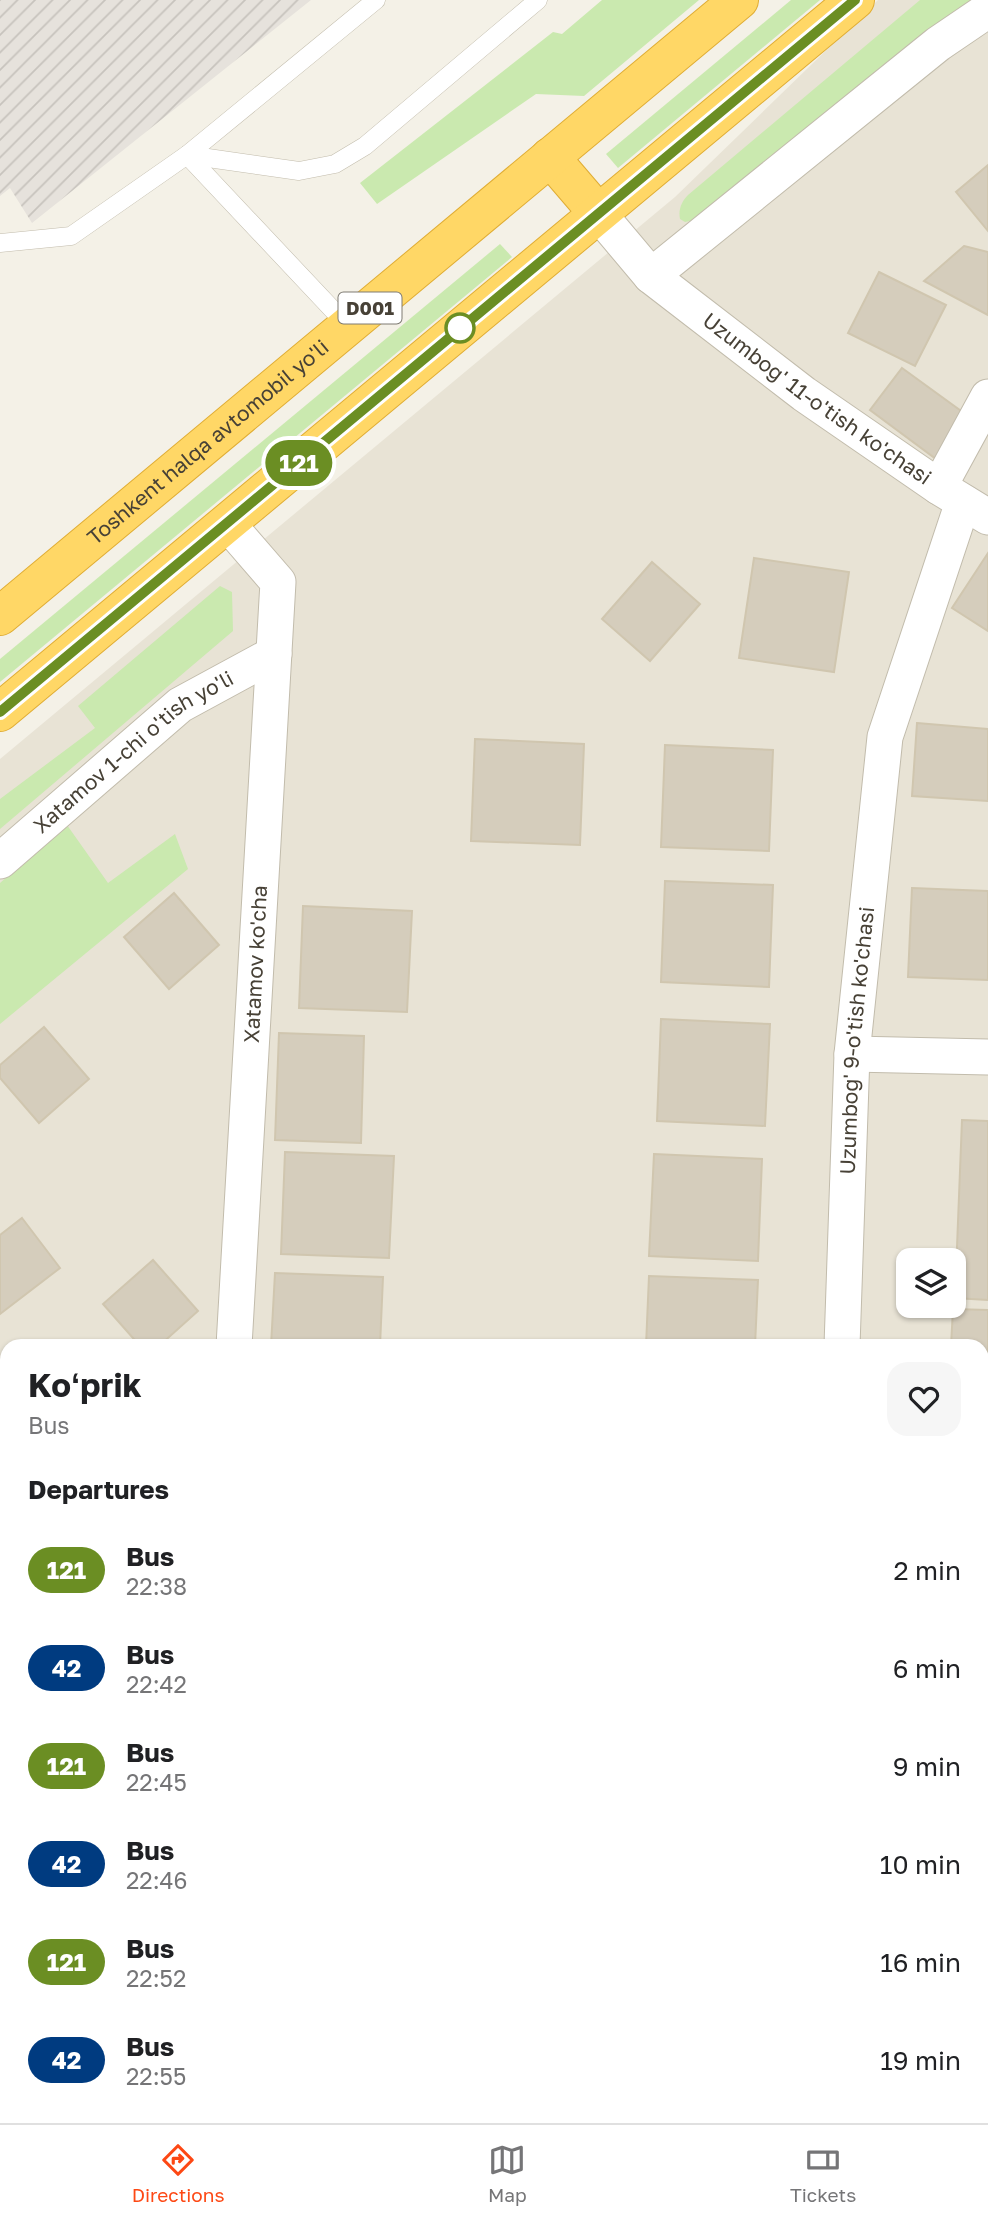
<!DOCTYPE html>
<html lang="en">
<head>
<meta charset="utf-8">
<style>
	:root { --surface:#fff; --page:#f6f6f6; --text:#202124; --muted:#757577; --line:#e0e0e0; --accent:#fd4814 }
	body { margin:0; font-family:"Golos Text",sans-serif; background:var(--page); color:var(--text); height:100vh; display:flex; flex-direction:column; font-size:26px; white-space:nowrap }
	* { box-sizing:border-box; margin:0 }
	p { font-size:23px; color:var(--muted) }
	.icon { flex:none; width:38px; height:38px; fill:none; stroke:currentColor; stroke-width:2; stroke-linecap:round; stroke-linejoin:round }
	.map { position:relative; flex:1; overflow:hidden }
	.drawer { position:absolute; left:0px; top:1339px; width:989px; height:786px; display:flex; flex-direction:column; background:var(--surface); border-radius:21px 21px 0 0; box-shadow:0 2px 5px #0004 }
	.drawer>* { flex:none }
	.badge { padding:0 14px; border-radius:23px; font-size:24px; line-height:46px }
	.fabs { position:absolute; left:896px; top:1248px; display:grid; gap:14px }
	.fabs a { display:grid; place-items:center; width:70px; height:70px; border-radius:14px; background:var(--surface); box-shadow:0 2px 5px #0004; font-size:35px }
	.map>.badge { position:absolute; translate:-50% -50%; box-shadow:0 0 0 4px #fff }
	h2 { padding:0 28px; font-size:26px; line-height:63px }
	.round { display:grid; place-items:center; flex:none; width:74px; height:74px; border-radius:21px; background:var(--page) }
	.headline { display:flex; align-items:center; justify-content:space-between; height:119px; padding:0 28px }
	h1 { font-size:33px; font-weight:700; line-height:52px }
	ul { padding:0; list-style:none }
	li { display:flex; align-items:center; gap:21px; height:98px; padding:0 28px }
	li div { flex:1 }
	li b { display:block; font-size:26px }
	li em { font-style:normal }
	li .badge { min-width:77px; font-weight:700; text-align:center }
	.tabs { display:flex; justify-content:space-around; align-items:center; height:98px; border-top:2px solid var(--line); background:var(--surface); font-size:19px; color:var(--muted) }
	.tabs a { display:grid; justify-items:center; gap:4px }
	.tabs .selected { color:var(--accent) }
	.map>svg:first-child { display:block }
	.residential { fill:#e8e3d5; fill-rule:evenodd }
	.industrial { fill:url(#industrial-furrows) }
	.green { fill:#cae9af }
	.building { fill:#d5cdbc; stroke:#d0c6af; stroke-width:2 }
	.lines { fill:none; stroke-linecap:round; stroke-linejoin:round }
	.lane-casing { stroke:#c2bcac; stroke-width:19 }
	.street-casing { stroke:#c2bcac; stroke-width:37 }
	.highway-casing { stroke:#e0ad35; stroke-width:40 }
	.lane { stroke:#fff; stroke-width:18 }
	.street { stroke:#fff; stroke-width:35 }
	.highway { stroke:#ffd766; stroke-width:38 }
	.line-casing { stroke:#fff; stroke-width:16 }
	.line { stroke:#6b8e23; stroke-width:10 }
	.stop-dot { fill:#fff; stroke:#6b8e23; stroke-width:3.5 }
	.labels { text-anchor:middle; stroke-width:6; stroke-linejoin:round; paint-order:stroke }
	.shield { fill:#fff; stroke:#7e7a72; stroke-width:2 }
	.shield-label { font-size:19px; font-weight:bold; fill:#474136 }
	.street-label { font-size:21px; fill:#474136; stroke:#fff }
</style>
</head>
<body>
<div class="map">
<svg width="988" height="2123" viewBox="0 0 988 2123">
	<defs>
		<pattern id="industrial-furrows" width="10" height="10" patternUnits="userSpaceOnUse" patternTransform="scale(1.75)"><rect width="10" height="10" fill="#e6e2dc"/><path d="M-1 1l2-2M0 10L10 0M9 11l2-2" fill="none" stroke="#c7c3bd"/></pattern>
	</defs>
	<rect width="100%" height="100%" fill="#f4f1e7"/>
	<!-- residential -->
	<path class="residential" d="M 878,0 L 988,0 L 988,2123 L 0,2123 L 0,759 L 675,197 ZM 908,1260 L 954,1260 L 954,1306 L 908,1306 ZM 7,1346 L 982,1346 L 982,2118 L 7,2118 Z"/>
	<!-- industrial -->
	<path class="industrial" d="M 0,0 L 311,0 L 32,223 L 10,188 L 0,196 Z"/>
	<!-- green -->
	<g class="green">
		<path d="M 602,0 L 699,0 L 584,96 L 536,94 L 377,204 L 360,183 L 553,32 L 562,34 Z"/>
		<path d="M 791,0 L 820,0 L 618,168 L 606,154 Z"/>
		<path d="M 920,0 L 971,0 L 700,219 L 685,222 L 680,219 C 678,209 682,201 688,195 Z"/>
		<path d="M 500,244 L 512,257 L 0,682 L 0,659 Z"/>
		<path d="M 220,586 L 232,592 L 233,631 L 0,829 L 0,799 L 95,728 L 78,706 Z"/>
		<path d="M 67,825 L 108,883 L 175,834 L 188,869 L 0,1024 L 0,883 Z"/>
	</g>
	<!-- building -->
	<g class="building">
		<path d="M 988,165 L 988,231 L 956,192 Z"/>
		<path d="M 964,246 L 988,252 L 988,315 L 924,281 Z"/>
		<path d="M 879,272 L 946,305 L 915,366 L 848,333 Z"/>
		<path d="M 902,368 L 968,416 L 936,459 L 870,410 Z"/>
		<path d="M 988,553 L 988,631 L 952,608 Z"/>
		<path d="M 754,558 L 849,572 L 834,672 L 739,658 Z"/>
		<path d="M 652,562 L 700,604 L 650,661 L 602,619 Z"/>
		<path d="M 917,723 L 988,729 L 988,801 L 912,796 Z"/>
		<path d="M 475,739 L 584,744 L 580,845 L 471,841 Z"/>
		<path d="M 665,745 L 773,750 L 769,851 L 661,847 Z"/>
		<path d="M 665,881 L 773,885 L 769,987 L 661,982 Z"/>
		<path d="M 912,888 L 988,891 L 988,980 L 908,977 Z"/>
		<path d="M 174,893 L 219,945 L 169,989 L 124,937 Z"/>
		<path d="M 303,906 L 412,911 L 407,1012 L 299,1008 Z"/>
		<path d="M 661,1019 L 770,1024 L 765,1126 L 657,1121 Z"/>
		<path d="M 44,1027 L 89,1079 L 39,1123 L 0,1078 L 0,1065 Z"/>
		<path d="M 279,1033 L 364,1036 L 361,1143 L 275,1140 Z"/>
		<path d="M 962,1120 L 988,1121 L 988,1300 L 955,1298 Z"/>
		<path d="M 285,1152 L 394,1156 L 389,1258 L 281,1254 Z"/>
		<path d="M 654,1154 L 762,1159 L 758,1261 L 649,1256 Z"/>
		<path d="M 22,1218 L 60,1268 L 0,1314 L 0,1235 Z"/>
		<path d="M 153,1260 L 198,1311 L 159,1346 L 140,1346 L 103,1304 Z"/>
		<path d="M 275,1273 L 383,1277 L 380,1346 L 271,1346 Z"/>
		<path d="M 649,1276 L 758,1280 L 755,1346 L 646,1346 Z"/>
		<path d="M 953,1309 L 988,1310 L 988,1412 L 982,1412 L 982,1346 L 951,1346 Z"/>
		<path d="M 982,1432 L 988,1432 L 988,1548 L 982,1547 Z"/>
		<path d="M 7,1571 L 7,1630 L 0,1622 L 0,1576 Z"/>
		<path d="M 982,1572 L 988,1573 L 988,1674 L 982,1674 Z"/>
		<rect x="982" y="1691" width="6" height="102"/>
		<rect x="982" y="1820" width="6" height="102"/>
		<path d="M 7,1919 L 7,1999 L 0,1991 L 0,1926 Z"/>
		<path d="M 982,1934 L 988,1935 L 988,2037 L 982,2037 Z"/>
		<path d="M 982,2107 L 988,2107 L 988,2123 L 906,2123 L 906,2118 L 982,2118 Z"/>
		<path d="M 44,2118 L 94,2118 L 99,2123 L 38,2123 Z"/>
		<rect x="236" y="2118" width="109" height="5"/>
		<path d="M 607,2118 L 715,2118 L 715,2123 L 606,2123 Z"/>
	</g>
	<g class="lines">
		<defs>
			<g id="lane">
				<path d="M 187,155 L 299,171 L 335,164 L 365,146 L 538,0"/>
				<path d="M 187,155 L 376,0"/>
				<path d="M 0,243 L 71,236 L 187,155 L 348,326"/>
			</g>
			<g id="street">
				<path id="s1" d="M 598,213 L 651,276 L 804,394 L 939,487 L 988,517"/>
				<path d="M 651,276 L 938,44 L 988,10"/>
				<path d="M 939,487 L 988,397"/>
				<path d="M 227,523 L 278,582 L 234,1346"/>
				<path id="s2" d="M 0,861 L 180,705 L 274,654"/>
				<path d="M 852,1054 L 988,1057"/>
				<path id="s3" d="M 842,1346 L 852,1054 L 885,737 L 963,502"/>
				<path d="M 0,1530 L 7,1524"/>
				<path d="M 982,2074 L 988,2074"/>
				<path d="M 0,2093 L 7,2087"/>
				<path d="M 194,2118 L 194,2123"/>
				<path d="M 814,2123 L 814,2118"/>
			</g>
			<g id="highway">
				<path d="M 550,157 L 598,213"/>
				<path id="s4" d="M 0,616 L 739,0"/>
				<path d="M 0,712 L 855,0"/>
			</g>
		</defs>
		<!-- lane casing -->
		<use href="#lane" class="lane-casing"/>
		<!-- street casing -->
		<use href="#street" class="street-casing"/>
		<!-- highway casing -->
		<use href="#highway" class="highway-casing"/>
		<!-- lane -->
		<use href="#lane" class="lane"/>
		<!-- street -->
		<use href="#street" class="street"/>
		<!-- highway -->
		<use href="#highway" class="highway"/>
	</g>
	<g class="lines">
		<defs>
			<path id="line" d="M 0,712 L 855,0"/>
		</defs>
		<!-- line casing -->
		<use href="#line" class="line-casing"/>
		<!-- line -->
		<use href="#line" class="line"/>
	</g>
	<!-- markers -->
	<circle class="stop-dot" cx="460" cy="328" r="14"/>
	<g class="labels">
		<!-- shield labels -->
		<rect class="shield" x="338.5" y="292.5" width="63" height="31" rx="5"/>
		<g class="shield-label">
			<text x="370" y="315">D001</text>
		</g>
		<!-- street labels -->
		<g class="street-label">
			<text dy="7" stroke="none"><textPath href="#s1" startOffset="289">Uzumbog' 11-o'tish ko'chasi</textPath></text>
			<text dy="7" stroke="none"><textPath href="#s4" startOffset="271">Toshkent halqa avtomobil yo'li</textPath></text>
			<text dy="7" stroke="none"><textPath href="#s2" startOffset="173">Xatamov 1-chi o'tish yo'li</textPath></text>
			<text transform="translate(256 964) rotate(-87)" y="7">Xatamov ko'cha</text>
			<text dy="7" stroke="none"><textPath href="#s3" startOffset="306">Uzumbog' 9-o'tish ko'chasi</textPath></text>
		</g>
	</g>
</svg>
<div class="fabs">
<a><svg class="icon" aria-label="layers" viewBox="0 0 24 24"><path d="M12 4l9 5-9 5-9-5zM3 14l9 5 9-5"/></svg></a>
</div>
<b class="badge" style="left:299px;top:463px;background:#6b8e23;color:#fff">121</b>
<section class="drawer">
<div class="headline"><div><h1>Koʻprik</h1><p>Bus</p></div><a class="round"><svg class="icon" aria-label="heart" viewBox="0 0 24 24"><path d="M12 20l-8-8c-3-5 5-10 8-4 3-6 11-1 8 4z"/></svg></a></div>
<h2>Departures</h2>
<ul>
<li><span class="badge" style="background:#6b8e23;color:#fff">121</span><div><b>Bus</b><p>22:38</p></div><em>2 min</em></li>
<li><span class="badge" style="background:#003b80;color:#fff">42</span><div><b>Bus</b><p>22:42</p></div><em>6 min</em></li>
<li><span class="badge" style="background:#6b8e23;color:#fff">121</span><div><b>Bus</b><p>22:45</p></div><em>9 min</em></li>
<li><span class="badge" style="background:#003b80;color:#fff">42</span><div><b>Bus</b><p>22:46</p></div><em>10 min</em></li>
<li><span class="badge" style="background:#6b8e23;color:#fff">121</span><div><b>Bus</b><p>22:52</p></div><em>16 min</em></li>
<li><span class="badge" style="background:#003b80;color:#fff">42</span><div><b>Bus</b><p>22:55</p></div><em>19 min</em></li>
</ul>
</section>
</div>
<nav class="tabs">
<a class="selected"><svg class="icon" aria-label="directions" viewBox="0 0 24 24"><path d="M12 3l9 9-9 9-9-9zM9 14v-3h6M13 9l2 2-2 2"/></svg>Directions</a>
<a><svg class="icon" aria-label="map" viewBox="0 0 24 24"><path d="M3 6l6-2 6 2 6-2v14l-6 2-6-2-6 2zM9 4v14M15 6v14"/></svg>Map</a>
<a><svg class="icon" aria-label="tickets" viewBox="0 0 24 24"><path d="M3 7h18v10H3zM15 7v10"/></svg>Tickets</a>
</nav>
</body>
</html>
